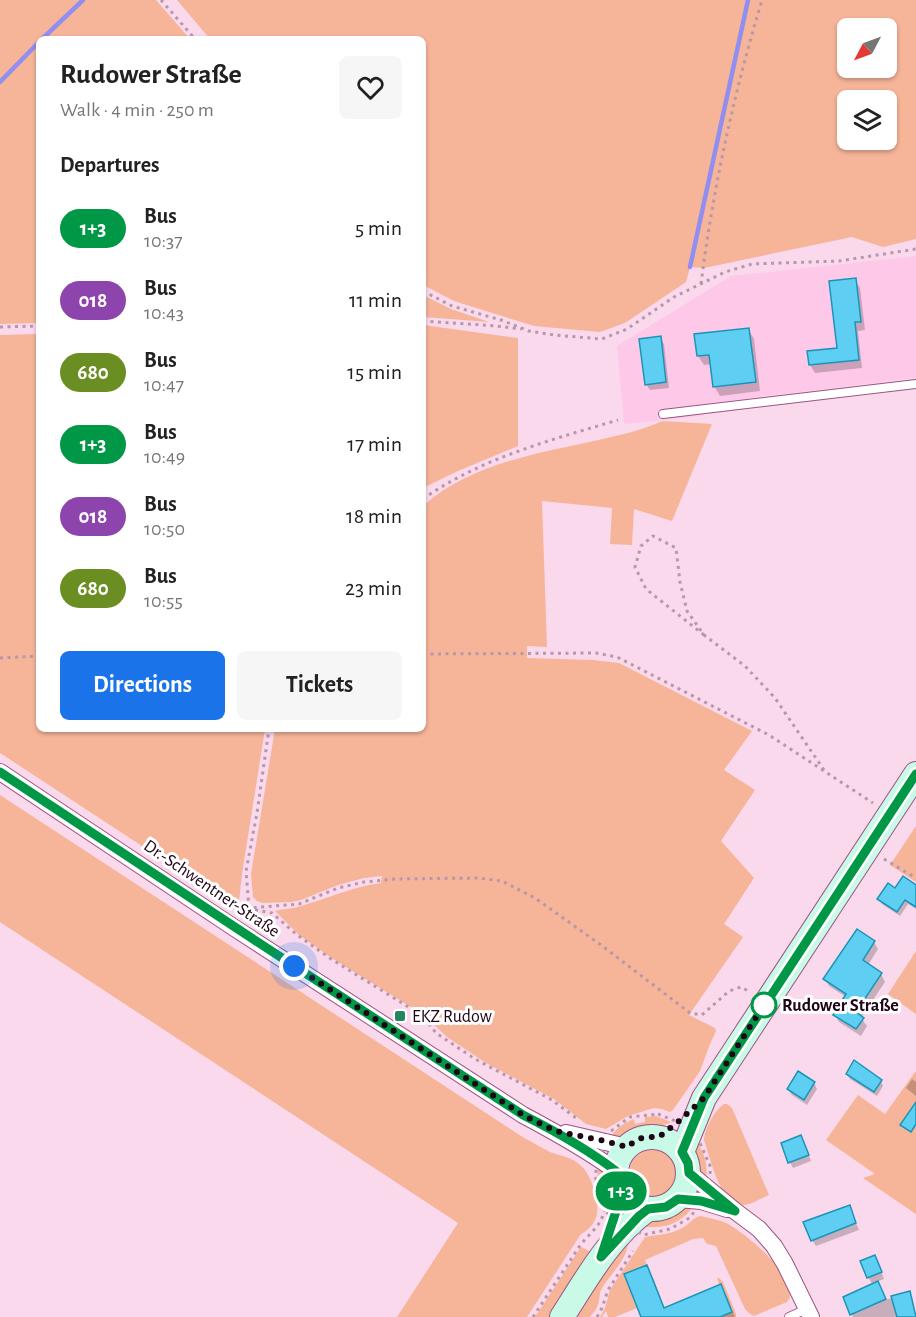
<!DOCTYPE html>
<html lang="en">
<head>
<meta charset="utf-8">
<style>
	:root { --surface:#fff; --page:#f6f6f6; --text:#222; --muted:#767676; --accent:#1a73e8 }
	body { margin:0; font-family:"Alegreya Sans",sans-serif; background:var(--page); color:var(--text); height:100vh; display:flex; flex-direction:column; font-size:22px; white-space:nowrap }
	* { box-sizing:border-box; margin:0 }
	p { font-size:20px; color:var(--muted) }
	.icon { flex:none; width:33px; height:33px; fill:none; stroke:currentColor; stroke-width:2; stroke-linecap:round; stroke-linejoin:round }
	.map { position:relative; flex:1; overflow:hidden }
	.side { position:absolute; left:36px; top:36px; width:390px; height:696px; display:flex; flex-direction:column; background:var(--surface); border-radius:9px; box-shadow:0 2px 4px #0004 }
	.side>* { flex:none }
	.badge { padding:0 12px; border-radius:20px; font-size:21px; line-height:39px }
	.needle { width:39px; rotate:229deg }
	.fabs { position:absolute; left:837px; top:18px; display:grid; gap:12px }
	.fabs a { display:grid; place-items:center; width:60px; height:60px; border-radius:9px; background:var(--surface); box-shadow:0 2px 4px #0004; font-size:30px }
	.you { position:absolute; width:30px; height:30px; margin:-15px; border:4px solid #fff; border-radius:50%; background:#1a73e8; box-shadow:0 0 0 9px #1a73e833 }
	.map>.badge { position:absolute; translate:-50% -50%; box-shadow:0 0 0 3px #fff }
	h2 { padding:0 24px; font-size:22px; line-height:54px }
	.round { display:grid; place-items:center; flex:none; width:63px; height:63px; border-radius:9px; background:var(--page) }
	.overview { display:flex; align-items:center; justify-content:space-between; height:102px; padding:0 24px }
	h1 { font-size:28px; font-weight:700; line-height:45px }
	.primary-button { display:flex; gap:12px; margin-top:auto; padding:12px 24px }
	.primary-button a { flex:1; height:69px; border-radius:9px; background:var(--accent); color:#fff; font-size:24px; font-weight:700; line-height:69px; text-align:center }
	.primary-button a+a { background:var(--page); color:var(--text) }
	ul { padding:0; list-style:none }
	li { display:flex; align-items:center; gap:18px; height:72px; padding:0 24px }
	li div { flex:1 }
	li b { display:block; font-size:22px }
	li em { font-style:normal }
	li .badge { min-width:66px; font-weight:700; text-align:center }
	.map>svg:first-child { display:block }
	.built { fill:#fec9e8 }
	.green { fill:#f6b499; fill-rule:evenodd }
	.shadow { fill:#0003 }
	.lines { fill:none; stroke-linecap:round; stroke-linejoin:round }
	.stream { stroke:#908ff1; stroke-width:4.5 }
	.building { fill:#5ecff3; stroke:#1b95b7; stroke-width:1.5 }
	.lane-casing { stroke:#9b5481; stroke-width:10 }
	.street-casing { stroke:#9b5481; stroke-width:18 }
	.secondary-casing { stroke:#9b5481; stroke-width:26 }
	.path { stroke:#b798aa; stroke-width:3; stroke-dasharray:3 4.5; stroke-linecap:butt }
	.lane { stroke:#fff; stroke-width:8 }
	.street { stroke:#fff; stroke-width:16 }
	.secondary { stroke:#c8fae7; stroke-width:24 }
	.line-casing { stroke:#fff; stroke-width:14 }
	.line { stroke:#009847; stroke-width:9 }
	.walk { stroke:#1f0516; stroke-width:6; stroke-dasharray:0 10.8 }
	.stop-dot { fill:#fff; stroke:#009847; stroke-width:3 }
	.poi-dot { fill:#23865f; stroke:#fff; stroke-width:2 }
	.labels { text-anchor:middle; stroke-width:6; stroke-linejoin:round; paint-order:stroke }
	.street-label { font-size:18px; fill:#1f0516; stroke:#fff }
	.stop-label { font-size:18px; font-weight:bold; fill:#1f0516; stroke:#fff; text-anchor:start }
	.poi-label { font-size:18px; fill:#1f0516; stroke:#fff; text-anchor:start }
</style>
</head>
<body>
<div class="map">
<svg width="916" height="1317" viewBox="0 0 916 1317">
	<rect width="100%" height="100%" fill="#fad9ec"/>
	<!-- built -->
	<path class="built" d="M 916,256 L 916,378 L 702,404 L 703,416 L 624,424 L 617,346 L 731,276 Z"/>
	<!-- green -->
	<g class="green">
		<path d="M 0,0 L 156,0 L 190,39 L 39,39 L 39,323 L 0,324 Z"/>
		<path d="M 177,0 L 916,0 L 916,239 L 883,247 L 852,237 L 704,268 L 690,267 L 686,282 L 625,323 L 600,332 L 534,326 L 454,301 L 423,285 L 423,39 L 210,39 ZM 848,28 L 886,28 L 886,68 L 848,68 ZM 848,100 L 886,100 L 886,140 L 848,140 Z"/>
		<path d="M 423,295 L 451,309 L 489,322 L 423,317 Z"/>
		<path d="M 423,325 L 518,338 L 518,446 L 458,471 L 423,488 Z"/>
		<path d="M 39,334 L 39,729 L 265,729 L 242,874 L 239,901 L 232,905 L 0,753 L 0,335 Z"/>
		<path d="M 663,421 L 712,424 L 672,521 L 634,509 L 632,545 L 610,544 L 612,508 L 542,501 L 547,647 L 527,646 L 527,658 L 593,660 L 619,663 L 752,731 L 724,770 L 755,790 L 721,841 L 754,878 L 724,924 L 743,937 L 689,1015 L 715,1028 L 716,1031 L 710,1044 L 700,1071 L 673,1110 L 670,1112 L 662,1109 L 654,1108 L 628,1116 L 606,1129 L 586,1124 L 554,1099 L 486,1063 L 447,1037 L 424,1015 L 333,959 L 299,935 L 275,911 C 282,909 290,909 298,907 C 326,899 352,887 381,883 L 382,876 L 364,878 L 338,885 L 301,900 L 291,902 L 263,903 L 257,901 L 253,897 L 251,874 L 275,729 L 423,729 L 423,506 C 478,457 559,451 628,433 C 640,430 652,425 663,421 Z"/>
		<path d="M 0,795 L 521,1136 C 530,1141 540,1147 550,1152 C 557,1155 566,1156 573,1160 C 588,1168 593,1183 596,1199 C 600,1215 595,1226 581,1234 L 527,1317 L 397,1317 L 458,1223 L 0,922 Z"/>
		<path d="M 916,826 L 916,882 L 890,865 Z"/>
		<path d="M 916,951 L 916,1014 L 888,994 Z"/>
		<path d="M 915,1072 L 916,1072 L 916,1214 L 863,1178 L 875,1174 L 826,1140 L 858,1095 L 885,1114 Z"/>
		<path d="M 724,1104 L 727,1104 L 732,1108 L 769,1195 C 761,1198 751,1205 743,1205 C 720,1206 710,1157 704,1140 C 705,1128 714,1111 724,1104 Z"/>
		<path d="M 656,1116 L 671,1122 L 653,1130 L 619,1137 L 611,1137 C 616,1128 624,1123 634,1119 L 635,1124 L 645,1122 L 645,1117 Z"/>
		<path d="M 694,1140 C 705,1151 708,1165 706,1180 C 690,1164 690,1161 694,1140 Z"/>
		<circle cx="653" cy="1174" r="24"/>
		<path d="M 599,1164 L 609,1176 L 612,1189 L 610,1208 C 599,1194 595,1181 599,1164 Z"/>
		<path d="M 686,1205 L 694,1205 C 682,1224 663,1230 642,1226 L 650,1216 L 661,1215 Z"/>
		<path d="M 700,1216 C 709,1218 720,1220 728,1224 C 746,1234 791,1271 790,1294 C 790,1298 789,1299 787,1302 L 754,1316 L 750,1314 L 745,1309 L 716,1246 L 707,1244 L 703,1238 L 693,1239 L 645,1260 L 647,1265 L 624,1274 L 637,1308 L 615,1317 L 608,1317 L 606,1311 L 602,1317 L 600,1317 L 605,1308 L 610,1290 L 645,1237 C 657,1235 673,1234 684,1227 C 690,1223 693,1218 700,1216 Z"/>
		<path d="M 625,1235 C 637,1250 608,1276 601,1290 C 599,1294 600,1300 598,1304 C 597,1309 593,1313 590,1317 L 575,1317 Z"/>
		<path d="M 581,1247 L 591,1252 L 553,1317 L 535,1317 Z"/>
		<path d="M 717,1278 L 719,1278 L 723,1282 L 736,1314 L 736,1317 L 720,1317 L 732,1312 L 721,1285 L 719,1285 Z"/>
	</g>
	<!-- shadow -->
	<g class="shadow">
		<path d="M 855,280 L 860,288 L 865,330 L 858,331 L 862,368 L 815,373 L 810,365 L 839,349 Z"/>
		<path d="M 748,329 L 754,339 L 760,391 L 720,396 L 714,386 L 712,364 L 704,365 L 698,356 Z"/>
		<path d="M 660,338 L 664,344 L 669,388 L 650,390 L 646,384 Z"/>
		<path d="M 916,887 L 916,909 L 908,904 L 900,916 L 882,904 L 879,899 L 895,890 Z"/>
		<path d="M 874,942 L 878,949 L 868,965 L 881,974 L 885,982 L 861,1018 L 867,1026 L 861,1036 L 839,1022 L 835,1015 L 846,997 L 829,986 L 825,979 Z"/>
		<path d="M 847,1074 L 881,1081 L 883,1086 L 877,1096 L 850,1079 Z"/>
		<path d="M 912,1079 L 916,1082 L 916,1096 L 906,1088 Z"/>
		<path d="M 814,1083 L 817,1089 L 807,1105 L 792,1095 L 788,1089 Z"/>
		<path d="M 804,1143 L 811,1161 L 793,1168 L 790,1162 Z"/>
		<path d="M 849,1207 L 859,1230 L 816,1246 L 812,1240 Z"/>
		<path d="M 878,1263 L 884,1279 L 876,1282 L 885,1300 L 909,1293 L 912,1298 L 916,1317 L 853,1317 L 845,1298 L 873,1285 L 868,1277 Z"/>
		<path d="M 646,1267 L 654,1280 L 665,1309 L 721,1286 L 728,1299 L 735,1317 L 643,1317 Z"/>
	</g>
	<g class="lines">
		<!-- stream -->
		<g class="stream">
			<path d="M 42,39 L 83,0"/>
			<path d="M 0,82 L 39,42"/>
			<path d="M 690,267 L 748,0"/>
		</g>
	</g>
	<!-- building -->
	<g class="building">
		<path d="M 856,278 L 861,322 L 855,322 L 859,360 L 809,365 L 807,351 L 837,348 L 829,281 Z"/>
		<path d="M 749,328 L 756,382 L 713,387 L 709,355 L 697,356 L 694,334 Z"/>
		<path d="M 661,336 L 666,382 L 645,385 L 639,339 Z"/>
		<path d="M 903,876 L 916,885 L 916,907 L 905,900 L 897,912 L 877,899 L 888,883 L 895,888 Z"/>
		<path d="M 857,929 L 875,941 L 863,960 L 882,973 L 856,1012 L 864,1018 L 856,1029 L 833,1015 L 846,994 L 823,979 Z"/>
		<path d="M 854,1060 L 882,1080 L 874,1092 L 846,1074 Z"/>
		<path d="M 798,1071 L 815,1082 L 804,1100 L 787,1089 Z"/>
		<path d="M 916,1102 L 916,1124 L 911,1132 L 900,1125 Z"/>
		<path d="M 801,1135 L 809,1155 L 788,1163 L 781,1143 Z"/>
		<path d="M 850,1205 L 856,1223 L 811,1241 L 803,1222 Z"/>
		<path d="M 875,1255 L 882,1272 L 867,1278 L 860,1261 Z"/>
		<path d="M 647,1265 L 664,1308 L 721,1284 L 732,1312 L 720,1317 L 641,1317 L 624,1274 Z"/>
		<path d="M 878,1281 L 886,1299 L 850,1315 L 843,1297 Z"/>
		<path d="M 910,1291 L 916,1317 L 897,1317 L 891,1296 Z"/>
	</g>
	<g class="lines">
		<defs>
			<g id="lane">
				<path d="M 663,414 L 916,384"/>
				<path d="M 789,1317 L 807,1309"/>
			</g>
			<g id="street">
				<path d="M 0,772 L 236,929 L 523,1115 C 555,1132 586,1149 616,1171"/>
				<path d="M 566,1133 L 627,1147"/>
				<path d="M 689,1173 L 735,1211 L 759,1229 L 774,1246 L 785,1264 L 811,1317"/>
				<path d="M 678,1199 L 701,1201 L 727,1209"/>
			</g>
			<g id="secondary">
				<circle cx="652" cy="1173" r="36"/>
				<path d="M 682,1152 L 704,1098 L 916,774"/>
				<path d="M 562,1317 C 587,1278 610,1236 648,1209"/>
			</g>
		</defs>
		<!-- lane casing -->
		<use href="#lane" class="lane-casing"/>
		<!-- street casing -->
		<use href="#street" class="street-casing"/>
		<!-- secondary casing -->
		<use href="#secondary" class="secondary-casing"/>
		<!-- path -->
		<g class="path">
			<path d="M 161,0 L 195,39"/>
			<path d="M 701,284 C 713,188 734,93 762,0"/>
			<path d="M 423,291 L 452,306 L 501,320 L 529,331 L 554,335 L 602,339 L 627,329 L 674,297 L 725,272 L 752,264 L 839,261 L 916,249"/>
			<path d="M 423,321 L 496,326 L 521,329"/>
			<path d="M 0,327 L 39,326"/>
			<path d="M 423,499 C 481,458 551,440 618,420"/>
			<path d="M 704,635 L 646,589 L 635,567 L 641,546 L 653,536 L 676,548 L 680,582 L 687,611 L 704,635 L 745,666 L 775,698 L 824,770"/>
			<path d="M 423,654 L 596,653 L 617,657 L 769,735 L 873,803"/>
			<path d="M 0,658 L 39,656"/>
			<path d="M 884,859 L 916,878"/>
			<path d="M 249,908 L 246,871 L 257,813 L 269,729"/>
			<path d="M 255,910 L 272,913 L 296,934 L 331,959 L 423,1016 L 436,1033 L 475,1059 L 552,1100 L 576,1118"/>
			<path d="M 244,917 L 249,908 L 299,904 L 338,888 L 364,882 L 395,879 L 478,878 L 502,881 L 535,898 L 601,945 L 690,1013 L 702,1015 L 729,991 L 741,987 L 750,992"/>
			<path d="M 658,1114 L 678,1122 L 691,1132 L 700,1143 L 711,1168 L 707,1188 L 691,1217 L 670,1229 L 643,1235 L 604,1211 L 595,1176 L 599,1158 L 605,1141 L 611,1131 L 630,1117 Z"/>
			<path d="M 533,1317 L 579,1247 C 588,1234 601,1227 604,1211"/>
			<path d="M 597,1317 L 602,1308 L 608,1290 L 633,1251"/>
		</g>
		<!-- lane -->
		<use href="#lane" class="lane"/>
		<!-- street -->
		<use href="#street" class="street"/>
		<!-- secondary -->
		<use href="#secondary" class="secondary"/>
	</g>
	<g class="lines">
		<defs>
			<path id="line" d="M 0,772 L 256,941 L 523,1115 C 555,1131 587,1149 616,1171 L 617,1181 L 622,1193 L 601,1257 L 639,1216 L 648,1209 L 666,1207 L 678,1199 L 701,1201 L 735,1211 L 689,1173 L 688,1163 L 682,1152 L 704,1098 L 916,774"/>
		</defs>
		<!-- line casing -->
		<use href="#line" class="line-casing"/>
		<!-- line -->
		<use href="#line" class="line"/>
		<!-- walk -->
		<path class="walk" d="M 294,966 L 523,1115 L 555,1131 L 605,1141 L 627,1147 L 635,1141 L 644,1137 L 659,1137 L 678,1122 L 704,1098 L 766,1002 L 764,1005"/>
	</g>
	<!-- markers -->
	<circle class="stop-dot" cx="764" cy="1005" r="12"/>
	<rect class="poi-dot" x="394" y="1010" width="12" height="12" rx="3"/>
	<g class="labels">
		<!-- street labels -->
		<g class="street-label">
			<text transform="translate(212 888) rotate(34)" y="6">Dr.-Schwentner-Straße</text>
		</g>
		<!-- stop labels -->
		<g class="stop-label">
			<text x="782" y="1011">Rudower Straße</text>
		</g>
		<!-- poi labels -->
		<g class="poi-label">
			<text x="412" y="1022">EKZ Rudow</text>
		</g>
	</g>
</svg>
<div class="fabs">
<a><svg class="needle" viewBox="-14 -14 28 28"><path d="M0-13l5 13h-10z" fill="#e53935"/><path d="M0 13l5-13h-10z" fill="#767676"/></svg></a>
<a><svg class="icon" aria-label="layers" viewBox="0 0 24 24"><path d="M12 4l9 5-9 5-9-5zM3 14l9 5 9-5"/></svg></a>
</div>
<div class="you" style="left:294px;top:966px"></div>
<b class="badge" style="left:621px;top:1191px;background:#009847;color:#fff">1+3</b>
<section class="side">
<div class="overview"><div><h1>Rudower Straße</h1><p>Walk · 4 min · 250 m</p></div><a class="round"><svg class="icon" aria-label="heart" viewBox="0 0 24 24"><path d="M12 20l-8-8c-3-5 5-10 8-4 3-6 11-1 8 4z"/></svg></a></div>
<h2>Departures</h2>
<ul>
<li><span class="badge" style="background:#009847;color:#fff">1+3</span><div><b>Bus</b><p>10:37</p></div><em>5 min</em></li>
<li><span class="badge" style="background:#8e44ad;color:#fff">018</span><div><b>Bus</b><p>10:43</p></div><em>11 min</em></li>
<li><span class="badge" style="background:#6b8e23;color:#fff">680</span><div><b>Bus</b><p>10:47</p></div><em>15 min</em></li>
<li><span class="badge" style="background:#009847;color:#fff">1+3</span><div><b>Bus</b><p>10:49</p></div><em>17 min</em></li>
<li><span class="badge" style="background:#8e44ad;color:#fff">018</span><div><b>Bus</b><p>10:50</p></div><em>18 min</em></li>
<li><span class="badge" style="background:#6b8e23;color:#fff">680</span><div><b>Bus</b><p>10:55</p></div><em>23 min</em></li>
</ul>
<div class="primary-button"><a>Directions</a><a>Tickets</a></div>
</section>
</div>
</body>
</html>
